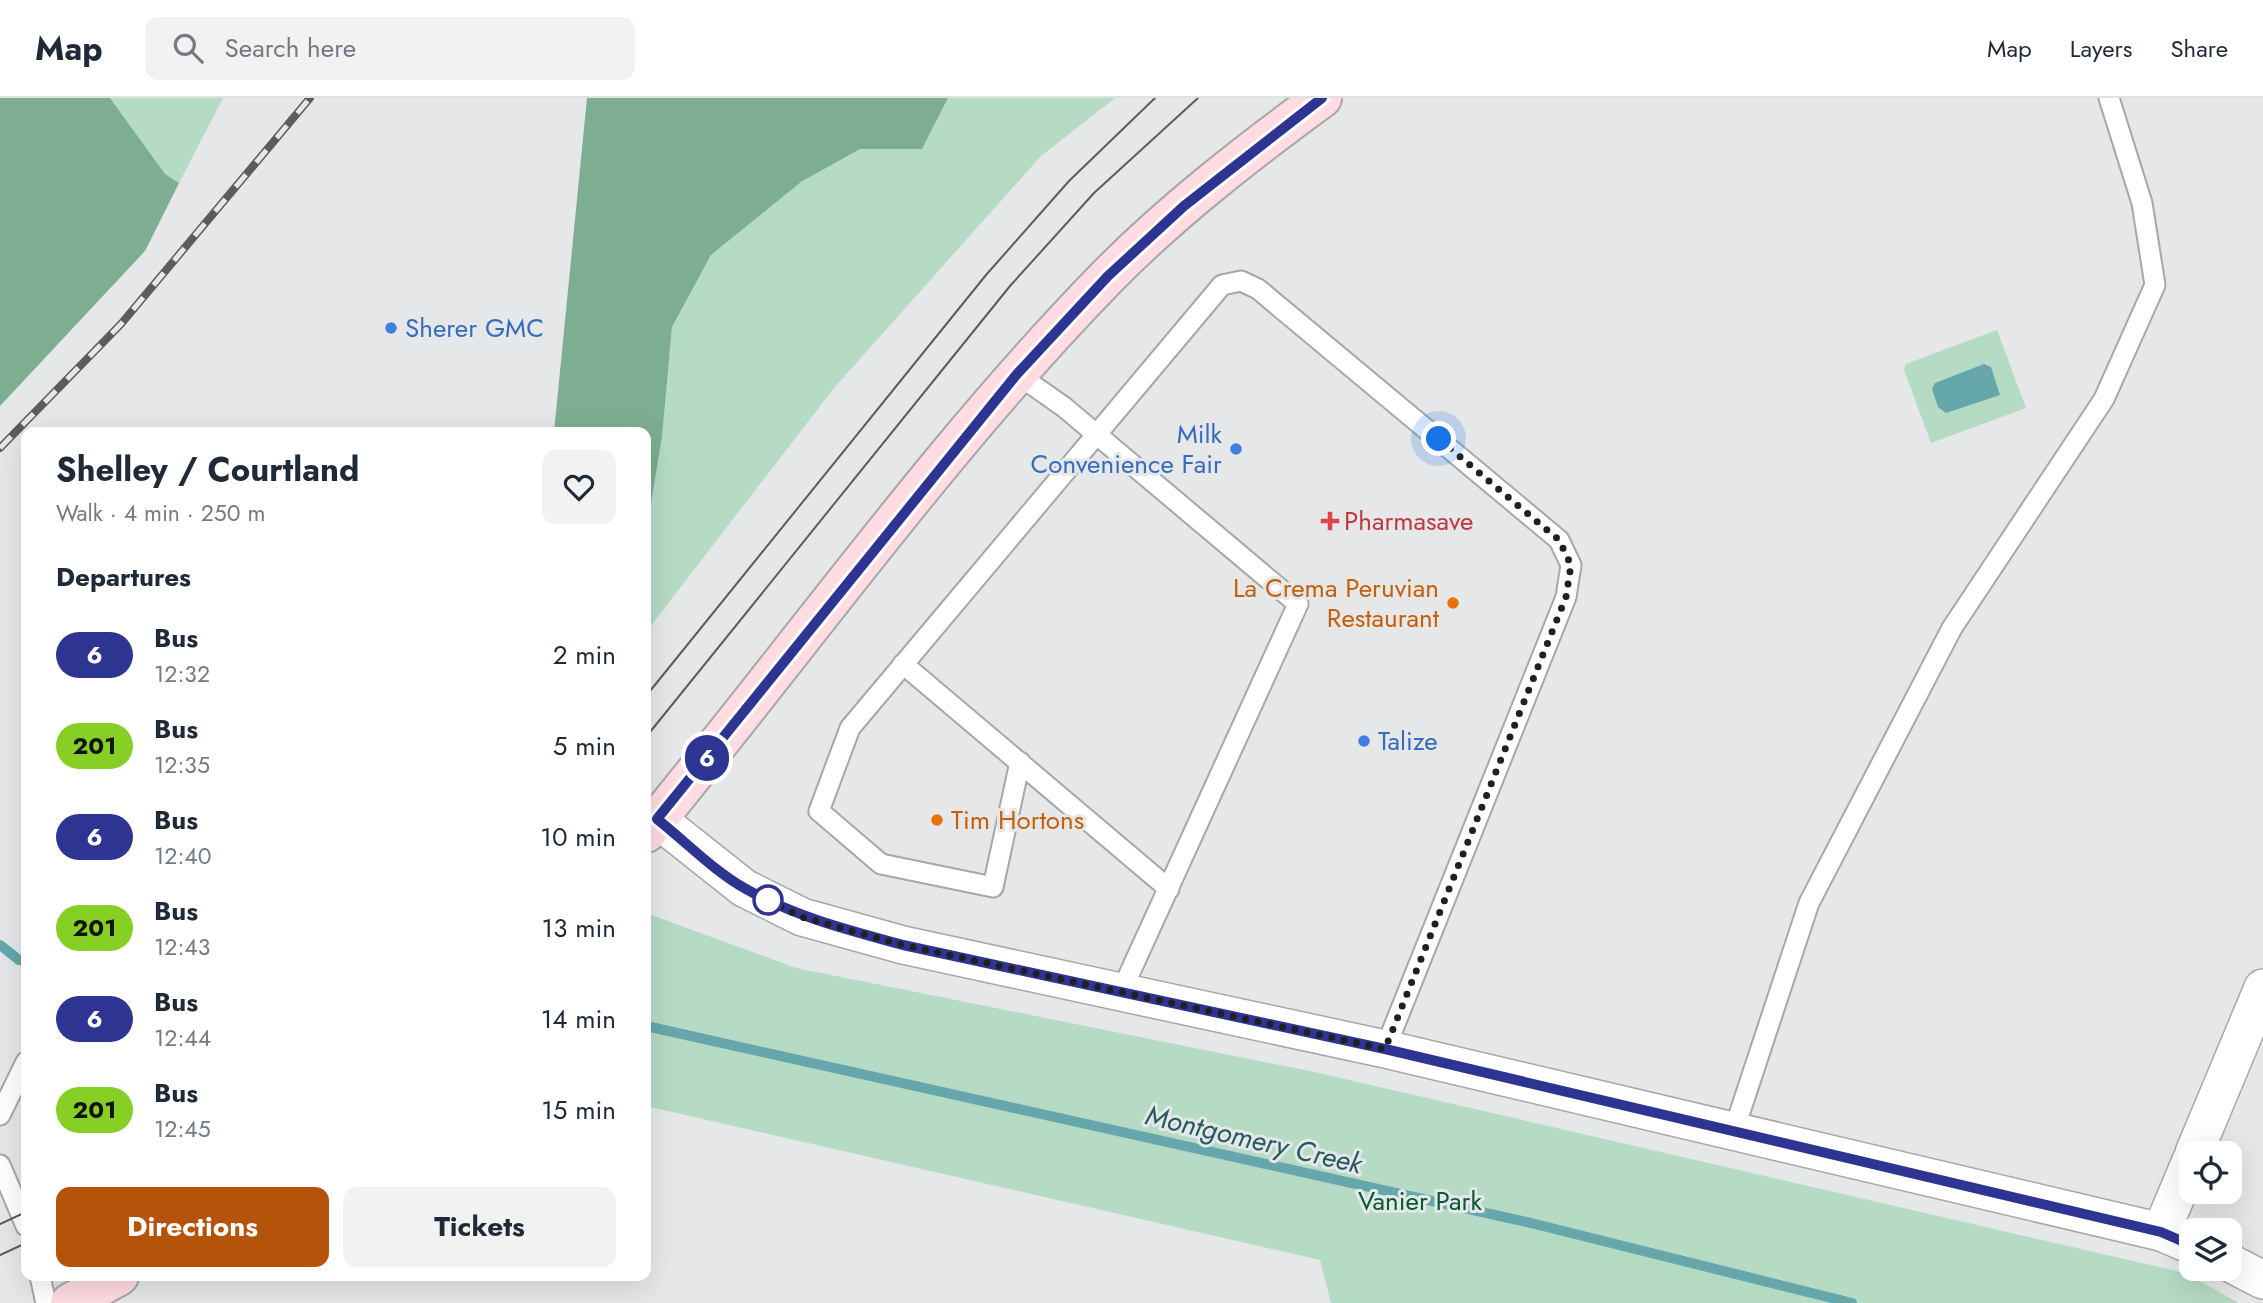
<!DOCTYPE html>
<html lang="en">
<head>
<meta charset="utf-8">
<style>
	:root { --surface:#fff; --page:#f2f2f3; --text:#1f2937; --muted:#747a83; --line:#e0e1e3; --accent:#b45309 }
	body { margin:0; font-family:Jost,sans-serif; background:var(--page); color:var(--text); height:100vh; display:flex; flex-direction:column; font-size:26px; white-space:nowrap }
	* { box-sizing:border-box; margin:0 }
	p { font-size:23px; color:var(--muted) }
	.icon { flex:none; width:38px; height:38px; fill:none; stroke:currentColor; stroke-width:2; stroke-linecap:round; stroke-linejoin:round }
	.map { position:relative; flex:1; overflow:hidden }
	.sheet { position:absolute; left:21px; top:329px; width:630px; height:854px; display:flex; flex-direction:column; background:var(--surface); border-radius:14px; box-shadow:0 7px 28px #0002 }
	.sheet>* { flex:none }
	.badge { padding:0 14px; border-radius:23px; font-size:24px; line-height:46px }
	.tools { position:absolute; left:2179px; top:1043px; display:grid; gap:14px }
	.tools a { display:grid; place-items:center; width:63px; height:63px; border-radius:14px; background:var(--surface); box-shadow:0 7px 28px #0002; font-size:35px }
	.you { position:absolute; width:35px; height:35px; margin:-18px; border:5px solid #fff; border-radius:50%; background:#1a73e8; box-shadow:0 0 0 10px #1a73e833 }
	.map>.badge { position:absolute; translate:-50% -50%; box-shadow:0 0 0 4px #fff }
	h2 { padding:0 35px; font-size:26px; line-height:63px }
	.round { display:grid; place-items:center; flex:none; width:74px; height:74px; border-radius:14px; background:var(--page) }
	.overview { display:flex; align-items:center; justify-content:space-between; height:119px; padding:0 35px }
	h1 { font-size:33px; font-weight:700; line-height:52px }
	.action { display:flex; gap:14px; margin-top:auto; padding:14px 35px }
	.action a { flex:1; height:80px; border-radius:14px; background:var(--accent); color:#fff; font-size:28px; font-weight:700; line-height:80px; text-align:center }
	.action a+a { background:var(--page); color:var(--text) }
	ul { padding:0; list-style:none }
	li { display:flex; align-items:center; gap:21px; height:91px; padding:0 35px }
	li div { flex:1 }
	li b { display:block; font-size:26px }
	li em { font-style:normal }
	li .badge { min-width:77px; font-weight:700; text-align:center }
	header { display:flex; align-items:center; gap:42px; box-sizing:border-box; height:98px; padding:0 35px; background:var(--surface); border-bottom:2px solid var(--line) }
	header strong { font-size:33px }
	nav { display:flex; gap:38px; margin-inline-start:auto; font-size:24px }
	.search { width:490px; height:63px; background:var(--page); display:flex; align-items:center; gap:18px; box-sizing:border-box; padding:0 24px; border-radius:14px; color:var(--muted); font-size:26px }
	.map>svg:first-child { display:block }
	.green { fill:#b5dbc4 }
	.forest { fill:#7eae91 }
	.water { fill:#65a7ab }
	.lines { fill:none; stroke-linecap:round; stroke-linejoin:round }
	.stream { stroke:#65a7ab; stroke-width:10 }
	.lane-casing { stroke:#a7a7a9; stroke-width:23 }
	.street-casing { stroke:#a7a7a9; stroke-width:40 }
	.secondary-casing { stroke:#a7a7a9; stroke-width:42 }
	.lane { stroke:#fff; stroke-width:19 }
	.street { stroke:#fff; stroke-width:37 }
	.secondary { stroke:#fedce1; stroke-width:38 }
	.tram { stroke:#5c5c5d; stroke-width:2 }
	.rail-casing { stroke:#5c5c5d; stroke-width:8 }
	.rail { stroke:#e6e7e8; stroke-width:5; stroke-dasharray:16; stroke-linecap:butt }
	.line-casing { stroke:#fff; stroke-width:16 }
	.line { stroke:#2e3491; stroke-width:10 }
	.walk { stroke:#202021; stroke-width:7; stroke-dasharray:0 12.6 }
	.shop-dot { fill:#3f7fe0; stroke:#e6e7e8; stroke-width:2.5 }
	.health-dot { fill:#e0444e; stroke:#e6e7e8; stroke-width:2.5 }
	.food-dot { fill:#e8710a; stroke:#e6e7e8; stroke-width:2.5 }
	.stop-dot { fill:#fff; stroke:#2e3491; stroke-width:3.5 }
	.labels { text-anchor:middle; stroke-width:6; stroke-linejoin:round; paint-order:stroke }
	.shop-label { font-size:26px; fill:#366cbe; stroke:#e6e7e8; text-anchor:start }
	.health-label { font-size:26px; fill:#be3a42; stroke:#e6e7e8; text-anchor:start }
	.food-label { font-size:26px; fill:#c56008; stroke:#e6e7e8; text-anchor:end }
	.park-label { font-size:26px; fill:#005b36; stroke:#e6e7e8 }
	.water-label { font-size:28px; font-style:italic; fill:#235b5e; stroke:#e6e7e8 }
</style>
</head>
<body>
<header>
<strong>Map</strong>
<div class="search"><svg class="icon" aria-label="search" viewBox="0 0 24 24"><circle cx="10" cy="10" r="6"/><path d="M15 15l6 6"/></svg>Search here</div>
<nav><a>Map</a><a>Layers</a><a>Share</a></nav>
</header>
<div class="map">
<svg width="2263" height="1205" viewBox="0 0 2263 1205">
	<rect width="100%" height="100%" fill="#e6e7e8"/>
	<!-- green -->
	<g class="green">
		<path d="M 110,0 L 223,0 L 179,85 L 165,77 Z"/>
		<path d="M 948,0 L 1115,0 L 1041,58 L 834,290 L 646,534 L 646,436 L 662,339 L 672,229 L 711,157 L 801,84 L 860,51 L 922,51 Z"/>
		<path d="M 1997,232 L 2026,310 L 1931,345 L 1904,272 L 1906,266 Z"/>
		<path d="M 646,815 L 796,870 L 1310,973 L 2185,1175 L 2239,1205 L 1331,1205 L 1320,1162 L 646,1008 Z"/>
	</g>
	<!-- forest -->
	<g class="forest">
		<path d="M 0,0 L 110,0 L 165,76 L 179,85 L 145,153 L 0,308 Z"/>
		<path d="M 587,0 L 948,0 L 922,51 L 860,51 L 801,84 L 711,157 L 672,229 L 662,339 L 646,436 L 646,334 L 554,334 Z"/>
	</g>
	<!-- water -->
	<path class="water" d="M 1984,266 L 1991,269 L 2000,297 L 1946,315 L 1938,309 L 1932,291 L 1935,285 Z"/>
	<g class="lines">
		<!-- stream -->
		<g class="stream">
			<path d="M 0,847 L 19,862 L 26,863"/>
			<path d="M 646,928 L 1531,1125 L 1852,1205"/>
		</g>
		<defs>
			<g id="lane">
				<path d="M 1017,276 L 1064,309 L 1298,506 L 1121,894"/>
				<path d="M 903,566 L 1169,791"/>
				<path d="M 1020,664 L 993,789 L 881,766 L 819,713 L 850,630 L 1222,187 L 1241,183 L 1258,191 L 1559,442 L 1571,467 L 1566,499 L 1385,951"/>
				<path d="M 0,1017 L 26,964"/>
				<path d="M 1733,1035 L 1809,805 L 1952,530 L 2104,301 L 2155,187 L 2142,105 L 2109,0"/>
				<path d="M 0,1067 L 26,1128"/>
				<path d="M 40,1178 L 46,1205"/>
			</g>
			<g id="street">
				<path d="M 657,721 L 744,790 L 802,819 L 903,847 L 1385,951 L 2161,1134 L 2191,1147"/>
				<path d="M 2194,1055 L 2263,890"/>
				<path d="M 2161,1134 L 2191,1063"/>
				<path d="M 2230,1165 L 2263,1182"/>
			</g>
			<g id="secondary">
				<path d="M 646,735 C 799,550 939,351 1107,179 C 1172,113 1247,55 1322,0"/>
				<path d="M 70,1205 L 119,1178"/>
			</g>
		</defs>
		<!-- lane casing -->
		<use href="#lane" class="lane-casing"/>
		<!-- street casing -->
		<use href="#street" class="street-casing"/>
		<!-- secondary casing -->
		<use href="#secondary" class="secondary-casing"/>
		<!-- lane -->
		<use href="#lane" class="lane"/>
		<!-- street -->
		<use href="#street" class="street"/>
		<!-- secondary -->
		<use href="#secondary" class="secondary"/>
		<!-- tram -->
		<g class="tram">
			<path d="M 646,598 L 986,177 L 1069,83 L 1155,0"/>
			<path d="M 646,639 L 1010,188 L 1094,95 L 1198,0"/>
			<path d="M 0,1126 L 26,1114"/>
			<path d="M 0,1157 L 26,1145"/>
		</g>
		<defs>
			<path id="rail" d="M 0,350 L 121,226 L 310,0"/>
		</defs>
		<!-- rail casing -->
		<use href="#rail" class="rail-casing"/>
		<!-- rail -->
		<use href="#rail" class="rail"/>
	</g>
	<g class="lines">
		<defs>
			<path id="line" d="M 1322,0 L 1184,108 L 1108,178 L 1017,276 L 657,721 C 686,744 715,774 746,791 C 796,819 848,832 903,847 L 1385,951 L 2161,1134 L 2191,1147"/>
		</defs>
		<!-- line casing -->
		<use href="#line" class="line-casing"/>
		<!-- line -->
		<use href="#line" class="line"/>
		<!-- walk -->
		<path class="walk" d="M 768,802 L 763,800 L 802,819 L 903,847 L 1385,951 L 1566,499 L 1571,467 L 1559,442 L 1439,341"/>
	</g>
	<!-- markers -->
	<g class="shop-dot">
		<circle cx="391" cy="230" r="7"/>
		<circle cx="1236" cy="351" r="7"/>
		<circle cx="1364" cy="643" r="7"/>
	</g>
	<path class="health-dot" d="M1326.5 412.5h7v7h7v7h-7v7h-7v-7h-7v-7h7z"/>
	<g class="food-dot">
		<circle cx="1453" cy="505" r="7"/>
		<circle cx="937" cy="722" r="7"/>
	</g>
	<circle class="stop-dot" cx="768" cy="802" r="14"/>
	<g class="labels">
		<!-- shop labels -->
		<g class="shop-label">
			<text x="405" y="239">Sherer GMC</text>
			<text x="1222" y="345" text-anchor="end">Milk<tspan x="1222" dy="30">Convenience Fair</tspan></text>
			<text x="1378" y="652">Talize</text>
		</g>
		<!-- health labels -->
		<g class="health-label">
			<text x="1344" y="432">Pharmasave</text>
		</g>
		<!-- food labels -->
		<g class="food-label">
			<text x="1439" y="499">La Crema Peruvian<tspan x="1439" dy="30">Restaurant</tspan></text>
			<text x="951" y="731" text-anchor="start">Tim Hortons</text>
		</g>
		<!-- park labels -->
		<g class="park-label">
			<text x="1420" y="1112">Vanier Park</text>
		</g>
		<!-- water labels -->
		<g class="water-label">
			<text transform="translate(1254 1041) rotate(13)" y="10">Montgomery Creek</text>
		</g>
	</g>
</svg>
<div class="tools">
<a><svg class="icon" aria-label="locate" viewBox="0 0 24 24"><circle cx="12" cy="12" r="6"/><path d="M12 2v4M12 18v4M2 12h4M18 12h4"/></svg></a>
<a><svg class="icon" aria-label="layers" viewBox="0 0 24 24"><path d="M12 4l9 5-9 5-9-5zM3 14l9 5 9-5"/></svg></a>
</div>
<div class="you" style="left:1439px;top:341px"></div>
<b class="badge" style="left:707px;top:660px;background:#2e3491;color:#fff">6</b>
<section class="sheet">
<div class="overview"><div><h1>Shelley / Courtland</h1><p>Walk · 4 min · 250 m</p></div><a class="round"><svg class="icon" aria-label="heart" viewBox="0 0 24 24"><path d="M12 20l-8-8c-3-5 5-10 8-4 3-6 11-1 8 4z"/></svg></a></div>
<h2>Departures</h2>
<ul>
<li><span class="badge" style="background:#2e3491;color:#fff">6</span><div><b>Bus</b><p>12:32</p></div><em>2 min</em></li>
<li><span class="badge" style="background:#87cf25;color:#111">201</span><div><b>Bus</b><p>12:35</p></div><em>5 min</em></li>
<li><span class="badge" style="background:#2e3491;color:#fff">6</span><div><b>Bus</b><p>12:40</p></div><em>10 min</em></li>
<li><span class="badge" style="background:#87cf25;color:#111">201</span><div><b>Bus</b><p>12:43</p></div><em>13 min</em></li>
<li><span class="badge" style="background:#2e3491;color:#fff">6</span><div><b>Bus</b><p>12:44</p></div><em>14 min</em></li>
<li><span class="badge" style="background:#87cf25;color:#111">201</span><div><b>Bus</b><p>12:45</p></div><em>15 min</em></li>
</ul>
<div class="action"><a>Directions</a><a>Tickets</a></div>
</section>
</div>
</body>
</html>
